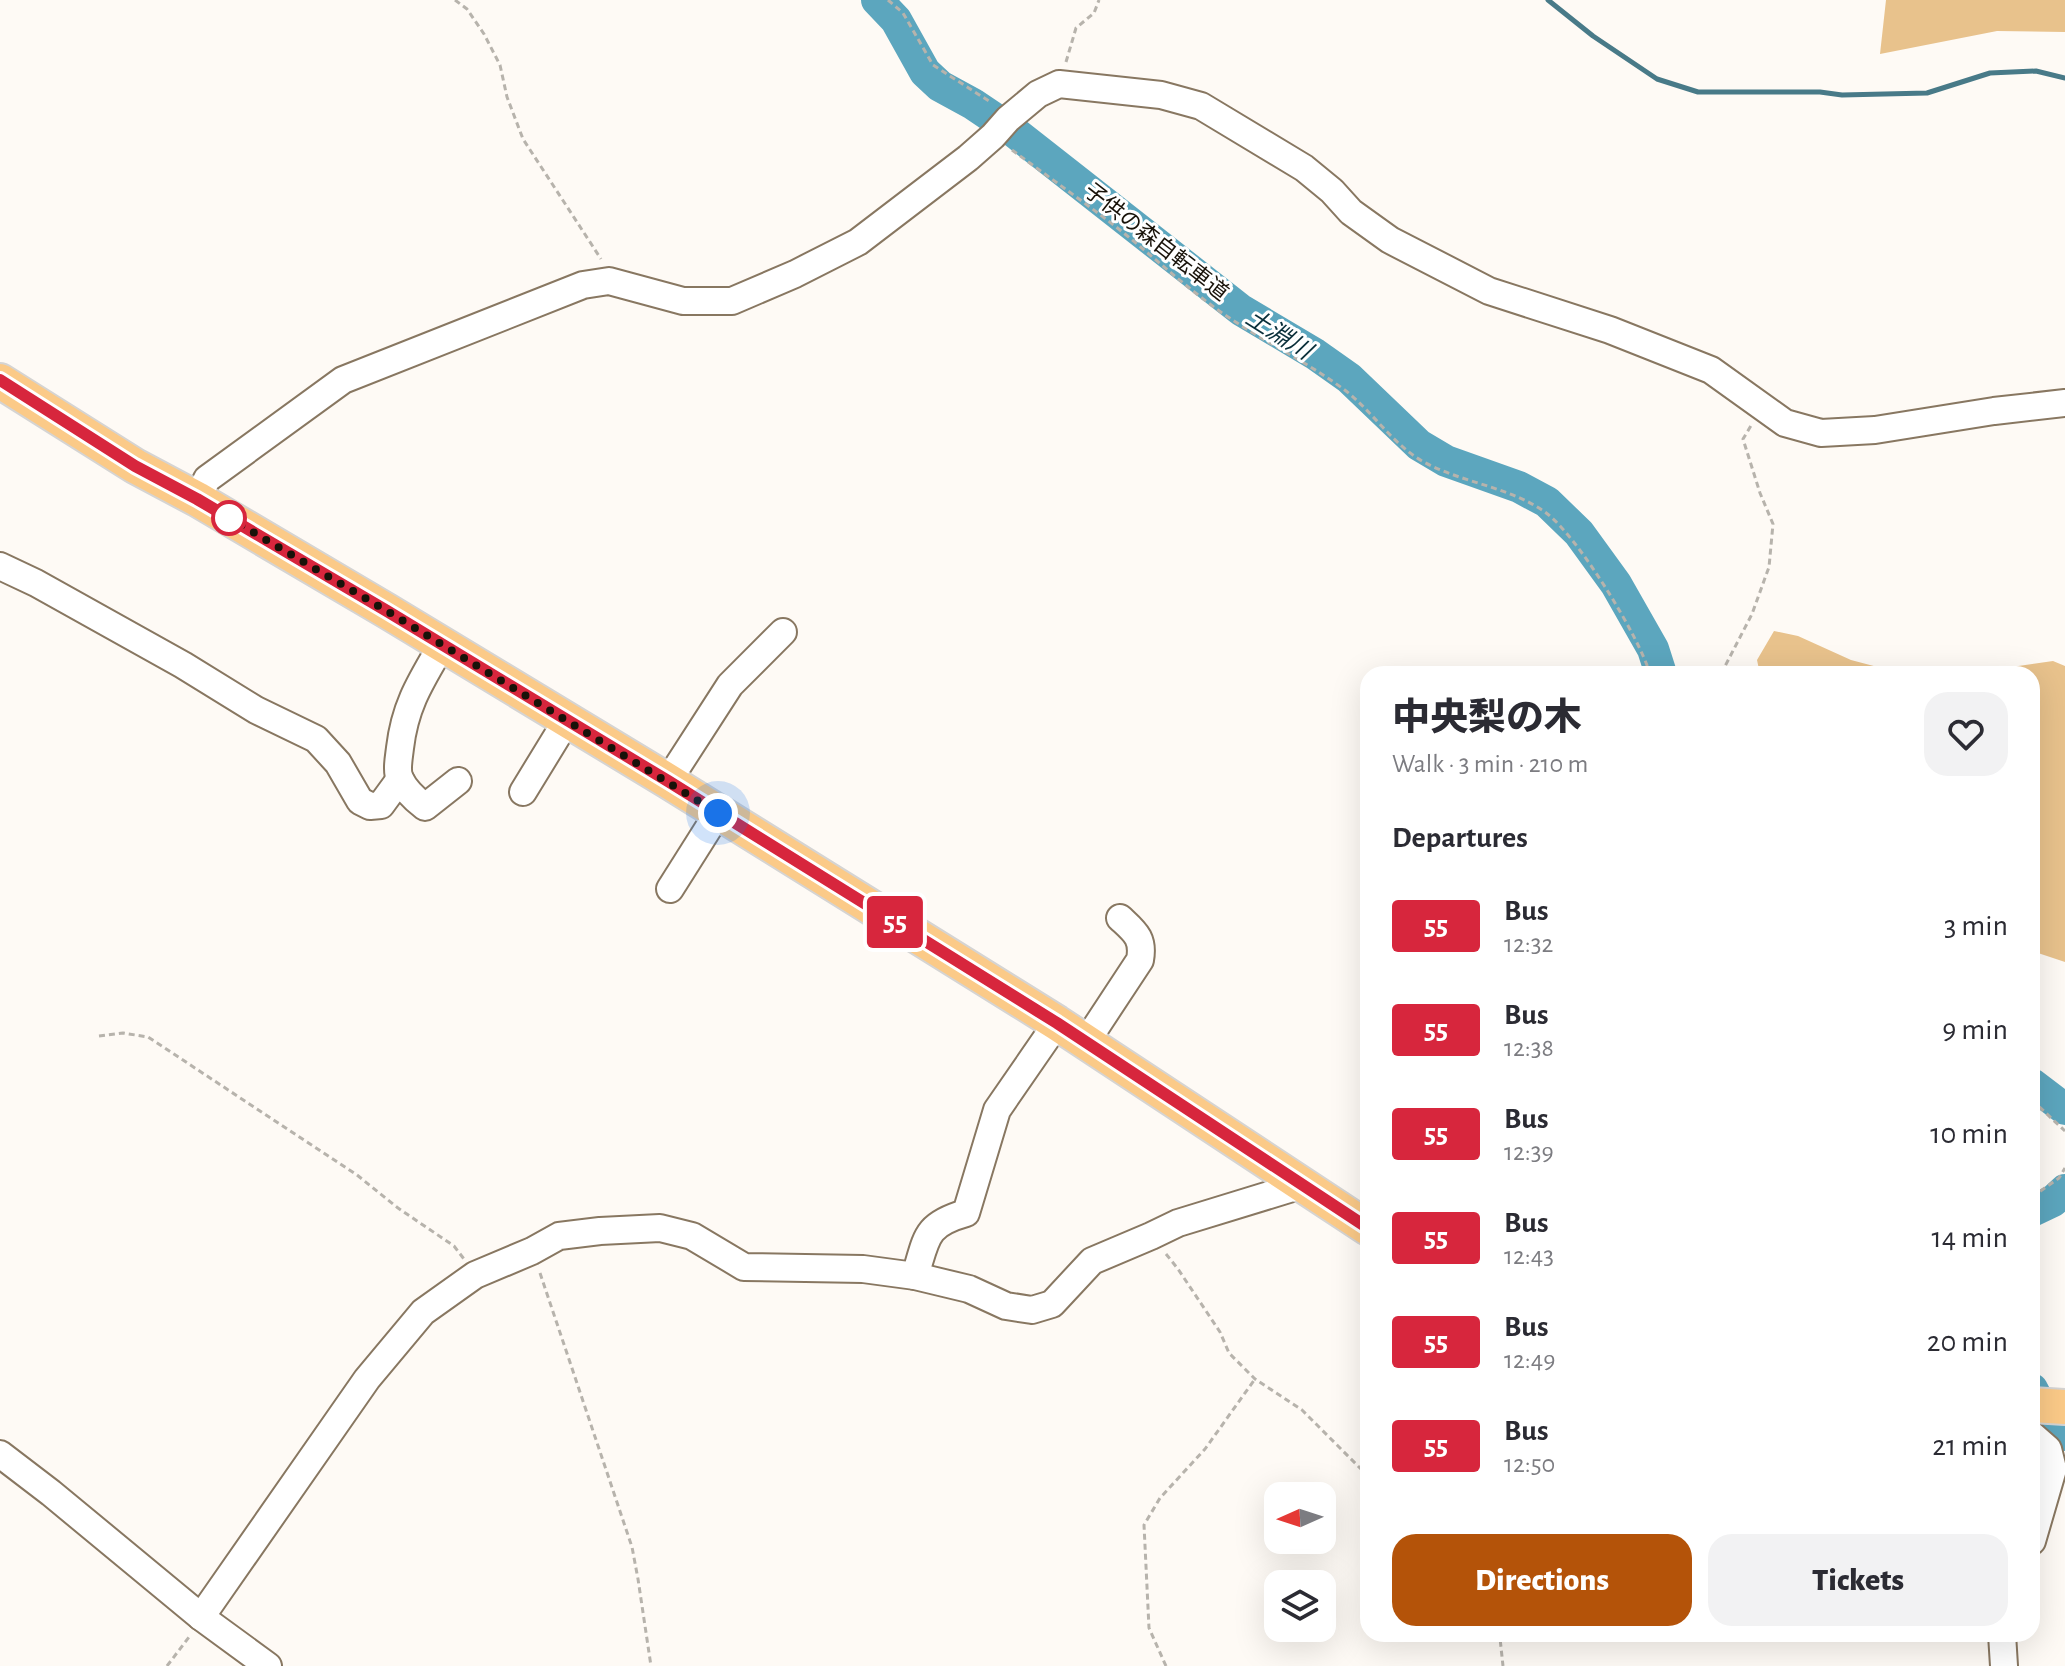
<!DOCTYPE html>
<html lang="en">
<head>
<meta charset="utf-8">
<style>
	:root { --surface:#fff; --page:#f2f2f3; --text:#2b2b33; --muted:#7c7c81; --accent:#b45309 }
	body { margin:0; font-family:"Alegreya Sans","Noto Sans JP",sans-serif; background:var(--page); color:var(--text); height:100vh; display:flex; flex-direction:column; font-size:30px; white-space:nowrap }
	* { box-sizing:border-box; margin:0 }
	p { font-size:26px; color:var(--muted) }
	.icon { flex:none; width:44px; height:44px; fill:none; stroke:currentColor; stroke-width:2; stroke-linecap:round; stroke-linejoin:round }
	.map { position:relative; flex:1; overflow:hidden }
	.sheet { position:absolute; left:1360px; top:666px; width:680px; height:976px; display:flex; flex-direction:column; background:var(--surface); border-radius:24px; box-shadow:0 8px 32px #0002 }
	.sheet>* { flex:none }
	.badge { padding:0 16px; border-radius:6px; font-size:28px; line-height:52px }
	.needle { width:52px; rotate:267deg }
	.fabs { position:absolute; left:1264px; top:1482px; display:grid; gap:16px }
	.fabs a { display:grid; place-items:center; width:72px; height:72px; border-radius:16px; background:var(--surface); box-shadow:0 8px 32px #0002; font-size:40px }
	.you { position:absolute; width:40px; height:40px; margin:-20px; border:6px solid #fff; border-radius:50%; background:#1a73e8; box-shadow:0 0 0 12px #1a73e833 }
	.map>.badge { position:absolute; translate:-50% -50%; box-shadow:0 0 0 4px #fff }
	h2 { padding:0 32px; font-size:30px; line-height:72px }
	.round { display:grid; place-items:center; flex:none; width:84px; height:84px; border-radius:24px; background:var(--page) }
	.overview { display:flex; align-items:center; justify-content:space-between; height:136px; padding:0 32px }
	h1 { font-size:38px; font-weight:800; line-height:60px }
	.action { display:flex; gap:16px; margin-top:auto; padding:16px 32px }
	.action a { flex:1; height:92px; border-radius:24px; background:var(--accent); color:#fff; font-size:32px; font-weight:800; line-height:92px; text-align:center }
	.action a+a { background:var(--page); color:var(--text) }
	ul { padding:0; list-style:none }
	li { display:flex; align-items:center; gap:24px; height:104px; padding:0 32px }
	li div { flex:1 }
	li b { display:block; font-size:30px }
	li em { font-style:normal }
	li .badge { min-width:88px; font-weight:700; text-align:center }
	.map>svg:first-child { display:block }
	.forest { fill:#e8c28c }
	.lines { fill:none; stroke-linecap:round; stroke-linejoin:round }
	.stream { stroke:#487a88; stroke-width:5 }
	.river { stroke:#5ca6be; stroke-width:32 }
	.minor-casing { stroke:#887761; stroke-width:30 }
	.major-casing { stroke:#d5d4d3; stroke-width:38 }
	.path { stroke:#b7b3ac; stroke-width:3; stroke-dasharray:6 4; stroke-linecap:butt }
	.minor { stroke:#fff; stroke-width:26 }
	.major { stroke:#fbca88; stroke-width:34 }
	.line-casing { stroke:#fff; stroke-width:18 }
	.line { stroke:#d7263d; stroke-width:12 }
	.walk { stroke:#181209; stroke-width:8; stroke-dasharray:0 14.4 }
	.stop-dot { fill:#fff; stroke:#d7263d; stroke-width:4 }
	.labels { text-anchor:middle; stroke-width:6; stroke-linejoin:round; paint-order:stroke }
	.street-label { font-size:22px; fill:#181209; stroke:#fff }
	.water-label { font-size:24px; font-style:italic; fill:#0a2f3a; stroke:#fff }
</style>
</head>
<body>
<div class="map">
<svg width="2065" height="1666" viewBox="0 0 2065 1666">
	<rect width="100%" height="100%" fill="#fefaf5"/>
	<!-- forest -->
	<g class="forest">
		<path d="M 1886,0 L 2065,0 L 2065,32 L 1997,31 L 1880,54 Z"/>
		<path d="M 1774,631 L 1798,636 L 1851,660 L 1904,674 L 1760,674 L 1757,660 Z"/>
		<path d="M 2053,661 L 2065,666 L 2065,962 L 2032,951 L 2032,674 L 1963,674 Z"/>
	</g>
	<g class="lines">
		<!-- stream -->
		<path class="stream" d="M 1548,0 L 1593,36 L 1657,79 L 1698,92 L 1820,92 L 1842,95 L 1927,93 L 1990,73 L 2036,71 L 2065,78"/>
		<!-- river -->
		<g class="river">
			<path d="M 877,0 L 896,20 L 925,72 L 940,86 L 973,104 L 1013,131 L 1241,310 L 1315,354 L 1349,378 L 1419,445 L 1446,461 L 1519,487 L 1547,502 L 1579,533 L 1616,584 L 1653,649 L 1661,674"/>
			<path d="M 2032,1084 L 2065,1109"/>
			<path d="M 2032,1211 L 2053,1201 L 2065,1190"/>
			<path d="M 2032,1389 L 2052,1427 L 2065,1435"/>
		</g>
		<defs>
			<g id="minor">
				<path d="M 197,499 L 207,479 L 343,380 L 583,285 L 609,281 L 683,301 L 732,301 L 795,274 L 858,242 L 968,158 L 993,136 L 1008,119 L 1038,94 L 1059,84 L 1161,95 L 1201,106 L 1304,168 L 1332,191 L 1351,212 L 1390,240 L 1489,291 L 1610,330 L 1711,370 L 1785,423 L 1821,433 L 1875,430 L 1994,411 L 2065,403"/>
				<path d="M 0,566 L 36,583 L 183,665 L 256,710 L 316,739 L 338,763 L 360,801 L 370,806 L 381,805 L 400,779"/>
				<path d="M 442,645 C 421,681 405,705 400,748 C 399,757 396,771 400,779 C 405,790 416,800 425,807 L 458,781"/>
				<path d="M 668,781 L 730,685 L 783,632"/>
				<path d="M 523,792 L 567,720"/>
				<path d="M 670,889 L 718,813"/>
				<path d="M 1086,1042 L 1140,960 C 1144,938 1135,932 1120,918"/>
				<path d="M 915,1276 C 927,1238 924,1225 966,1213 L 997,1110 L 1057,1023"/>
				<path d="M 2032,1435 L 2048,1449 L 2053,1469 L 2032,1541"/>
				<path d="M 0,1454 L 51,1493 L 201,1617 L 268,1666"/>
				<path d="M 201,1617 L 367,1379 L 423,1312 L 475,1275 L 532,1251 L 559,1236 L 600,1231 L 660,1228 L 692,1236 L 744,1267 L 863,1269 L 915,1276 L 969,1289 L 1006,1306 L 1032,1310 L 1052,1304 L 1092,1261 L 1151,1236 L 1178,1223 L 1302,1185"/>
				<path d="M 2002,1634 L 2004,1666"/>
			</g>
			<g id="major">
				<path d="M 0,381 L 135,466 L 197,499 L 387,611 L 668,781 L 1057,1023 L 1368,1228"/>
				<path d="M 2032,1405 L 2065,1407"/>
			</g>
		</defs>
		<!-- minor casing -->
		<use href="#minor" class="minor-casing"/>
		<!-- major casing -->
		<use href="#major" class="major-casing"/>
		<!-- path -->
		<g class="path">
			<path d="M 455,0 L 467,9 L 484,34 L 500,65 L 507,97 L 523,139 L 601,259"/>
			<path d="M 888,0 L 903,13 L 933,65 L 992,103"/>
			<path d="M 1066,62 L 1076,28 L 1094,13 L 1099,0"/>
			<path d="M 1012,150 C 1046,175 1081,200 1115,226 C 1153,256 1188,290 1228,317 C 1265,342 1305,361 1342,388 C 1371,409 1391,443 1422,461 C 1461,483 1508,486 1545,512 C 1577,535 1639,636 1650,674"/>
			<path d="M 1721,674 L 1752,614 L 1769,567 L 1773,524 L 1760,493 L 1743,439 L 1752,424"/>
			<path d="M 99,1036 L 123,1033 L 148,1037 L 357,1175 L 398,1208 L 454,1246 L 464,1259"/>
			<path d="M 2032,1100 L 2065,1131"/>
			<path d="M 2032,1197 L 2059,1178 L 2065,1168"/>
			<path d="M 1166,1254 L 1178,1269 L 1220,1332 L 1229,1353 L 1255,1379 L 1302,1410 L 1368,1476"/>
			<path d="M 540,1273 L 632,1547 L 638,1579 L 651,1666"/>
			<path d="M 1494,1634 L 1500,1638 L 1503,1666"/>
			<path d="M 167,1666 L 189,1637"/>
			<path d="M 1166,1666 L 1149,1628 L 1144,1525 L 1160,1498 L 1205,1449 L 1255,1379"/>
		</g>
		<!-- minor -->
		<use href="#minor" class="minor"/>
		<!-- major -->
		<use href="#major" class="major"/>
	</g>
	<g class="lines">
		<defs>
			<path id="line" d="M 0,380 L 135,466 L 197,499 L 387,611 L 668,781 L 1057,1023 L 1368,1228"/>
		</defs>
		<!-- line casing -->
		<use href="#line" class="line-casing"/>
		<!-- line -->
		<use href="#line" class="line"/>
		<!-- walk -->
		<path class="walk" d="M 229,518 L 387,611 L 718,813"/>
	</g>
	<!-- markers -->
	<circle class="stop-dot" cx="229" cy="518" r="16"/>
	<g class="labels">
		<!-- street labels -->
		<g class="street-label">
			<text transform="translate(1157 241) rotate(38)" y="8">子供の森自転車道</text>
		</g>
		<!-- water labels -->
		<g class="water-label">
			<text transform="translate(1279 334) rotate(32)" y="8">土淵川</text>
		</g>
	</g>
</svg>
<div class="fabs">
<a><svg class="needle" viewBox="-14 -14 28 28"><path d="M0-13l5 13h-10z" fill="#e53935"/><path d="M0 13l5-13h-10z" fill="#7c7c81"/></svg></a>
<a><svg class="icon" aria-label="layers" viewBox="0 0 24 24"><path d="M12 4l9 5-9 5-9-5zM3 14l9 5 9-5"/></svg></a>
</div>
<div class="you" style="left:718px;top:813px"></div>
<b class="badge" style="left:895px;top:922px;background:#d7263d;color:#fff">55</b>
<section class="sheet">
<div class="overview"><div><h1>中央梨の木</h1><p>Walk · 3 min · 210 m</p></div><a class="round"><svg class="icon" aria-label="heart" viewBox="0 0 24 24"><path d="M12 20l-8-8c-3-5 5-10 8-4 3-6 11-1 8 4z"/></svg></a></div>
<h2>Departures</h2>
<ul>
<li><span class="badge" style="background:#d7263d;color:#fff">55</span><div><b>Bus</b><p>12:32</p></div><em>3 min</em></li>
<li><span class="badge" style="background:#d7263d;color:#fff">55</span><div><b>Bus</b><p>12:38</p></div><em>9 min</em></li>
<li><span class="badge" style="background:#d7263d;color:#fff">55</span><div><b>Bus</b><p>12:39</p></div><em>10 min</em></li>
<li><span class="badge" style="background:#d7263d;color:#fff">55</span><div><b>Bus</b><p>12:43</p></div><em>14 min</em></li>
<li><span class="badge" style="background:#d7263d;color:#fff">55</span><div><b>Bus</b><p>12:49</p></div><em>20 min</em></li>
<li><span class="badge" style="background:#d7263d;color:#fff">55</span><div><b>Bus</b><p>12:50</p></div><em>21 min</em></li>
</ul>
<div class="action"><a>Directions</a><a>Tickets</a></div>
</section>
</div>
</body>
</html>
